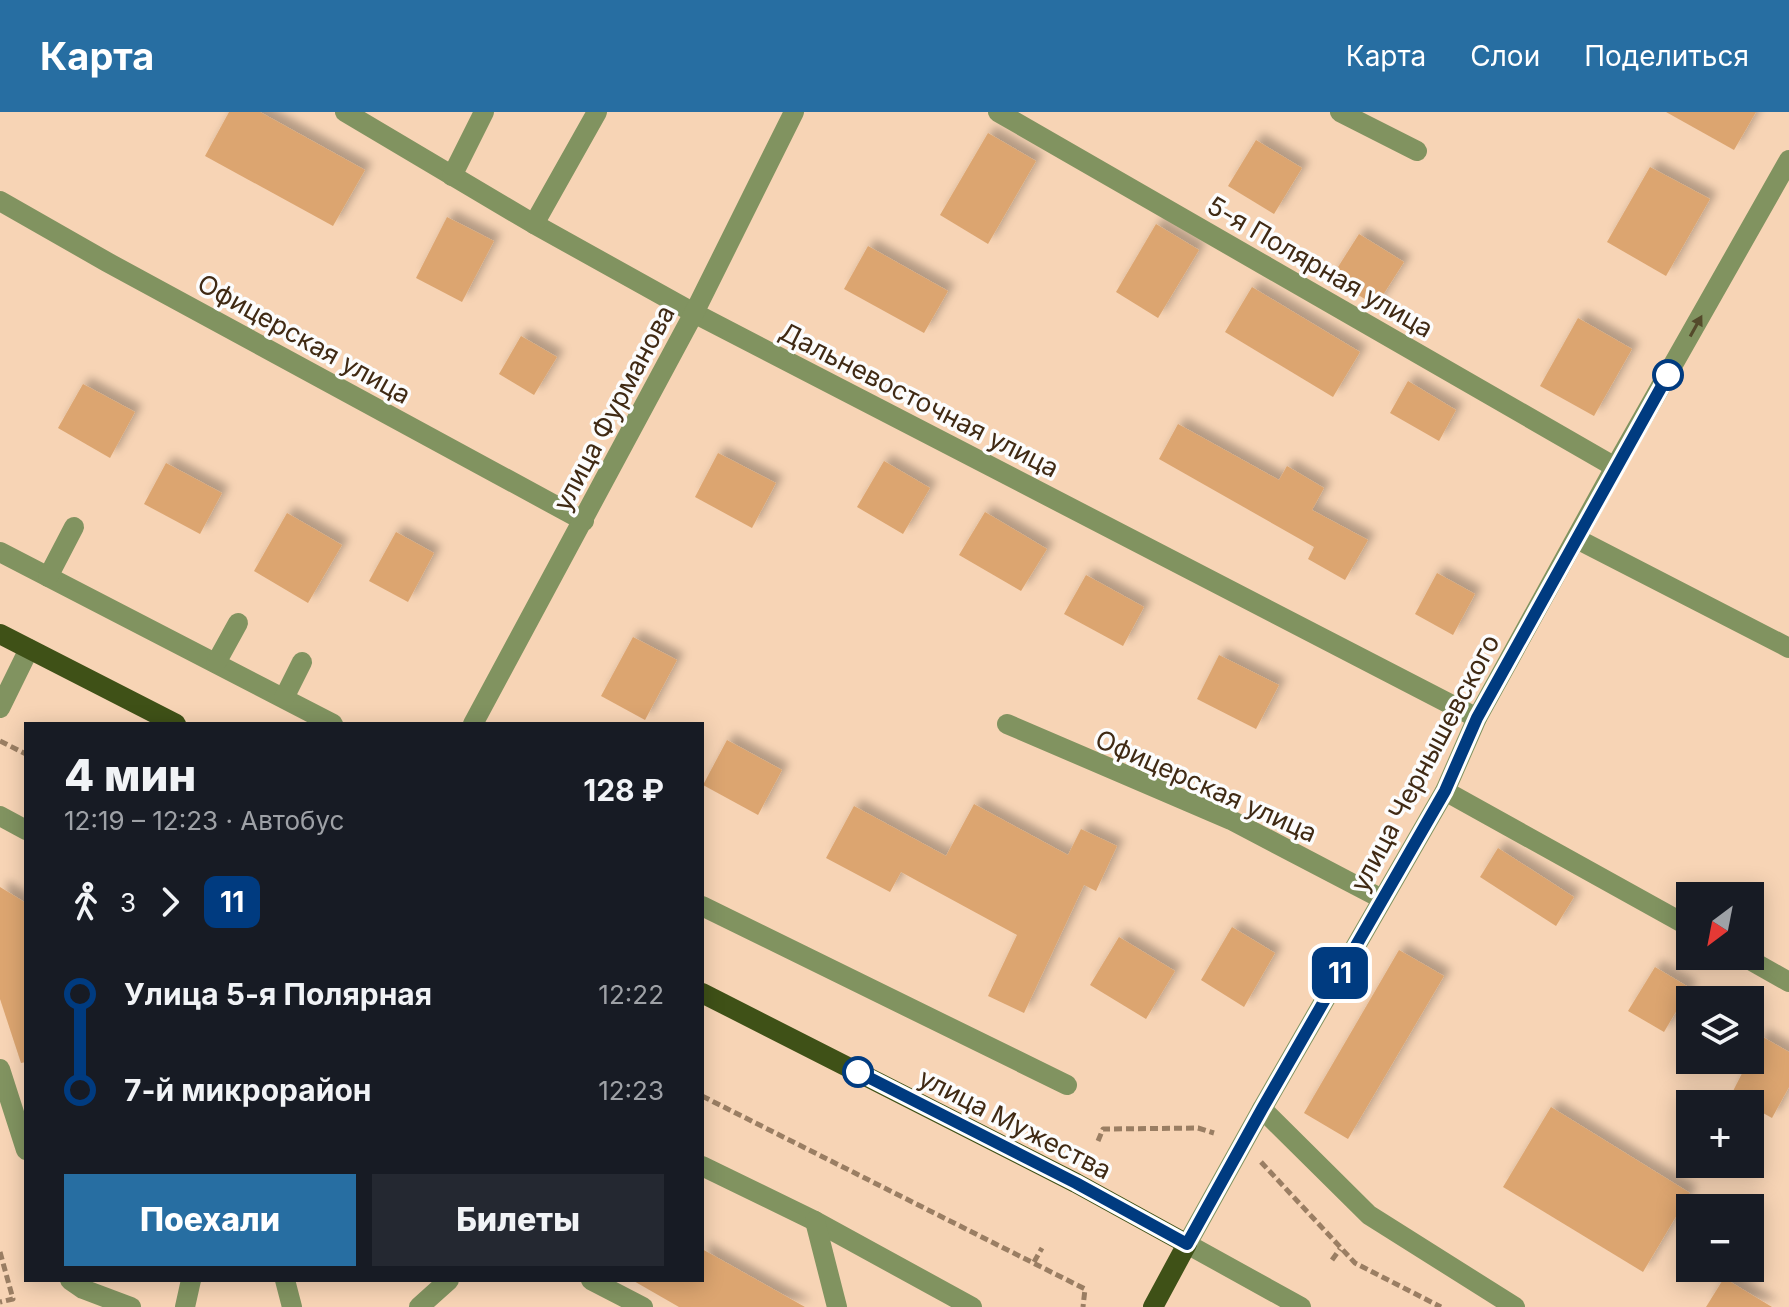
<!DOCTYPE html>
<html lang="ru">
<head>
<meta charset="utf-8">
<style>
	:root { --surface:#171b24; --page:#242831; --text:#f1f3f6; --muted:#9ea1a6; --accent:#276ea2 }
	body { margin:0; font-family:Inter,sans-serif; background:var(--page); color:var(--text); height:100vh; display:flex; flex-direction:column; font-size:30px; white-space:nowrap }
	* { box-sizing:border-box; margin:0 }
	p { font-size:26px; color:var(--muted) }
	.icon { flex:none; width:44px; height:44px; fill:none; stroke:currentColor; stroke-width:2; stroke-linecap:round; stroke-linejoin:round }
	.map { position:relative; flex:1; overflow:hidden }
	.drawer { position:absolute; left:24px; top:610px; width:680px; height:560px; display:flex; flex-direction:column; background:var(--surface); border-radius:0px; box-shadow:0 4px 20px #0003 }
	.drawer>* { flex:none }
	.badge { padding:0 16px; border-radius:12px; font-size:28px; line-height:52px }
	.needle { width:52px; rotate:212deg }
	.tools { position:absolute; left:1676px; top:770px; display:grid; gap:16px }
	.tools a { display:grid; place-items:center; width:88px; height:88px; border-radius:0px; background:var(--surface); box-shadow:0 4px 20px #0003; font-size:40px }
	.map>.badge { position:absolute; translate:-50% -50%; box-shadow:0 0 0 4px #fff }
	.legs { display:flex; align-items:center; gap:12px; height:88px; padding:0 40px; font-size:26px }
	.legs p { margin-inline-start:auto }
	.head { display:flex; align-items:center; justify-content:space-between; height:136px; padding:0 40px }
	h1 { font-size:44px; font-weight:800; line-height:60px }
	.button { display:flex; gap:16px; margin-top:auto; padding:16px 40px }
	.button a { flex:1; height:92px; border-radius:0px; background:var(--accent); color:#fff; font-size:32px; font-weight:800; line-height:92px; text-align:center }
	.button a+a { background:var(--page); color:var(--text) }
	ul { padding:0 40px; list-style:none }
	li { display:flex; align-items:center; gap:28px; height:96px; font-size:30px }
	li i { display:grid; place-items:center; width:12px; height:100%; margin:0 10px; background:currentColor }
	li i::after { content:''; width:20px; height:20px; margin:-10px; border:6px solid; border-radius:50%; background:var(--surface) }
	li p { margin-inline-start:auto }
	li:first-child i { background:linear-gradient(#0000 50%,currentColor 0) }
	li:last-child i { background:linear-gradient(currentColor 50%,#0000 0) }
	header { display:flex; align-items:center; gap:48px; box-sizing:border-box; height:112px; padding:0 40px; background:var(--accent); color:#fff }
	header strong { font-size:38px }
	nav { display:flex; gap:44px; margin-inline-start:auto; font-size:28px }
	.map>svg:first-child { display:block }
	.building { fill:#dca570; filter:url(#shadow) }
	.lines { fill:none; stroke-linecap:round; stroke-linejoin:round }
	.path { stroke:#9a7e63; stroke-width:5; stroke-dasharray:8 4; stroke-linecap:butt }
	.minor { stroke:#819360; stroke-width:20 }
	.major { stroke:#3f5117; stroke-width:20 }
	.oneway { fill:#544a2b }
	.line-1-casing { stroke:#fff; stroke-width:18 }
	.line-1 { stroke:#003b80; stroke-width:12 }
	.stop-1-dot { fill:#fff; stroke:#003b80; stroke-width:4 }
	.labels { text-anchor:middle; stroke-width:7; stroke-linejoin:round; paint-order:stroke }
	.street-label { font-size:26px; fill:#402a14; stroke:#fcfcfc }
</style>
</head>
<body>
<header>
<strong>Карта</strong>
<nav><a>Карта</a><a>Слои</a><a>Поделиться</a></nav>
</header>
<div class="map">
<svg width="1789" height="1195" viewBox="0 0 1789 1195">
	<defs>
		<filter id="shadow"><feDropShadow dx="7" dy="-7" stdDeviation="4" flood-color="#0004"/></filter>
	</defs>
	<rect width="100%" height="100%" fill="#f7d4b5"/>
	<!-- building -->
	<g class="building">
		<path d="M 229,0 L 260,0 L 365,58 L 333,114 L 205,44 Z"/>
		<path d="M 1666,0 L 1756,0 L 1734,38 Z"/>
		<path d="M 988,21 L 1036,49 L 988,132 L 940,103 Z"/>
		<path d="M 1256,28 L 1302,56 L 1274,102 L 1228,74 Z"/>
		<path d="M 1650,55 L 1710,87 L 1666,164 L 1607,130 Z"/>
		<path d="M 447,105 L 494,129 L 462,190 L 416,166 Z"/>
		<path d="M 1156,112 L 1199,138 L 1158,206 L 1116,180 Z"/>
		<path d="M 1359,122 L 1404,150 L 1376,194 L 1331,166 Z"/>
		<path d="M 868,134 L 948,179 L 924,221 L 844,177 Z"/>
		<path d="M 1252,175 L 1360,240 L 1333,285 L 1225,220 Z"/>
		<path d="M 1578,206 L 1632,237 L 1594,304 L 1540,274 Z"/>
		<path d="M 521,224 L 557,245 L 534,283 L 499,262 Z"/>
		<path d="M 1408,269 L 1456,298 L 1439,329 L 1390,301 Z"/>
		<path d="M 83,272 L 135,300 L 110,346 L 58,316 Z"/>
		<path d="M 1178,312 L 1279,368 L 1287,354 L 1324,376 L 1312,398 L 1368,428 L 1345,468 L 1308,447 L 1314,435 L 1159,347 Z"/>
		<path d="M 718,341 L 776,371 L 752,416 L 695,385 Z"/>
		<path d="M 884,349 L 930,376 L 903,422 L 857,395 Z"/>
		<path d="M 166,351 L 222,381 L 200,422 L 144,392 Z"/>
		<path d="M 985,400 L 1047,437 L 1021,479 L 959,443 Z"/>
		<path d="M 287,401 L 342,433 L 308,491 L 254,459 Z"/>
		<path d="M 396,420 L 434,441 L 408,490 L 369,469 Z"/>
		<path d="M 1437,461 L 1475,482 L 1453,523 L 1415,502 Z"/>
		<path d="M 1086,463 L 1144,495 L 1123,534 L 1064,502 Z"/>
		<path d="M 633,525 L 677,548 L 645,608 L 601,584 Z"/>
		<path d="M 1219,543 L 1279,573 L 1256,617 L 1197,587 Z"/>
		<path d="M 727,628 L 782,658 L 758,703 L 703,673 Z"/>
		<path d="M 974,692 L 1068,743 L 1081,717 L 1117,734 L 1096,779 L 1084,773 L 1024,901 L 988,884 L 1017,823 L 901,760 L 890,780 L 826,746 L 854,694 L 946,744 Z"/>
		<path d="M 1498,736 L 1574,785 L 1556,814 L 1480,765 Z"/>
		<path d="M 0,775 L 26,791 L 26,950 L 21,951 L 0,887 Z"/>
		<path d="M 1232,815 L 1275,841 L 1244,895 L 1201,868 Z"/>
		<path d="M 1119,825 L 1175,859 L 1146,907 L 1090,873 Z"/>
		<path d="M 1399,838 L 1444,864 L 1348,1027 L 1304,1001 Z"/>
		<path d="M 1655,855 L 1690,876 L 1664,920 L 1628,899 Z"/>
		<path d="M 1761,924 L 1789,940 L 1789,975 L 1772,1006 L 1731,983 Z"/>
		<path d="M 1551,995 L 1690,1081 L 1643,1160 L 1503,1075 Z"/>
		<path d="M 702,1137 L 805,1195 L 679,1195 L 632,1168 L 702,1168 Z"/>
		<path d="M 1724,1166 L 1772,1195 L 1706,1195 Z"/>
	</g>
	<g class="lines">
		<!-- path -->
		<g class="path">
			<path d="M 0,629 L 26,642"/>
			<path d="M 702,984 L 1085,1177 L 1083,1195"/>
			<path d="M 1098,1029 L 1103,1017 L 1198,1016 L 1214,1021"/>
			<path d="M 1261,1050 L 1355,1151 L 1441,1195"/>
			<path d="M 0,1140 L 13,1187 L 0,1190"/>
			<path d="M 1332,1148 L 1340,1137"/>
			<path d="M 1034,1150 L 1042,1136"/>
		</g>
		<!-- minor -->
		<g class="minor">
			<path d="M 345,0 L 534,112 L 694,201 L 1477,606"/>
			<path d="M 998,0 L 1615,355"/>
			<path d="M 1340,0 L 1417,39"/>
			<path d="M 452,64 L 484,0"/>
			<path d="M 0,89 L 107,150 L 584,409"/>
			<path d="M 534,112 L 597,0"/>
			<path d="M 1577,427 L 1789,536"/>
			<path d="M 0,440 L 333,612"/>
			<path d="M 48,465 L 74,415"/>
			<path d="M 216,551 L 238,511"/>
			<path d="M 284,586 L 302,550"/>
			<path d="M 0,596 L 29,537"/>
			<path d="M 473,612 L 694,201 L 794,0"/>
			<path d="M 1007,612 L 1231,708 L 1382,787"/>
			<path d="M 1445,679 L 1690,815"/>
			<path d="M 0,704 L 26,718"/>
			<path d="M 702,794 L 1067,973"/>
			<path d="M 1743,844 L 1789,870"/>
			<path d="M 0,957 L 26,1038"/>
			<path d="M 1262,997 L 1369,1103 L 1515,1195"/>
			<path d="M 702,1054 L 815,1109 L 972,1195"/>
			<path d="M 815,1109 L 837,1195"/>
			<path d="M 70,1168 L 83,1177 L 131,1195"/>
			<path d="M 285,1168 L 292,1195"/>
			<path d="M 591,1168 L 643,1195"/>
			<path d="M 185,1195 L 191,1168"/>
			<path d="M 419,1195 L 449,1168"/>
			<path d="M 1301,1195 L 1187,1132 L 1262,997 L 1445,679 L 1477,606 L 1615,355 L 1789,48"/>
		</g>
		<!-- major -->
		<g class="major">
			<path d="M 0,522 L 176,612"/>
			<path d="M 702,881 L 1076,1071 L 1187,1132 L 1153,1195"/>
		</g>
	</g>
	<!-- one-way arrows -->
	<defs><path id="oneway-solid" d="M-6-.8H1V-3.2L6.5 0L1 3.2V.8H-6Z" transform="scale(2)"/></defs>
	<use class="oneway" href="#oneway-solid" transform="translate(1696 214) rotate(-61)"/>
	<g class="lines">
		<defs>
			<path id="line-1" d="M 858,960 L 1076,1071 L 1187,1132 L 1262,997 L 1445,679 L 1477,606 L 1668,263"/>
		</defs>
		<!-- line-1 casing -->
		<use href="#line-1" class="line-1-casing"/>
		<!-- line-1 -->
		<use href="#line-1" class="line-1"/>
	</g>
	<!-- markers -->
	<g class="stop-1-dot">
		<circle cx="1668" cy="263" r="14"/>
		<circle cx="858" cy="960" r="14"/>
	</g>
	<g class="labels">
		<!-- street labels -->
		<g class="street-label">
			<text transform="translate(1320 155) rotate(30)" y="9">5-я Полярная улица</text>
			<text transform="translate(304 227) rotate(29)" y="9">Офицерская улица</text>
			<text transform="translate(919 288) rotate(27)" y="9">Дальневосточная улица</text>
			<text transform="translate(614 296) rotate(-62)" y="9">улица Фурманова</text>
			<text transform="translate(1425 651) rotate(-62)" y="9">улица Чернышевского</text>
			<text transform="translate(1206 674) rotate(24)" y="9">Офицерская улица</text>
			<text transform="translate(1015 1012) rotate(27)" y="9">улица Мужества</text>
		</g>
	</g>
</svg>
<div class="tools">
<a><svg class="needle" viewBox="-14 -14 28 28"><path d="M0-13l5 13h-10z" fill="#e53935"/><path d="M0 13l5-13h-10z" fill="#9ea1a6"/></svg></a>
<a><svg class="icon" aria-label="layers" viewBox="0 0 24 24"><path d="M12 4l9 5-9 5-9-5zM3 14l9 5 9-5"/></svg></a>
<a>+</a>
<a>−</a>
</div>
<b class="badge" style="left:1340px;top:861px;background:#003b80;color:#fff">11</b>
<section class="drawer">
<div class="head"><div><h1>4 мин</h1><p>12:19 – 12:23 · Автобус</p></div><b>128 ₽</b></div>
<div class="legs"><svg class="icon" aria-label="walk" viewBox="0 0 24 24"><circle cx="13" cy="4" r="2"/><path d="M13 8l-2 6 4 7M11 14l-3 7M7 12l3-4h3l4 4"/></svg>3<svg class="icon" aria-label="forward" viewBox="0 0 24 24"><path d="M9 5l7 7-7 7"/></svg><b class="badge" style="background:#003b80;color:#fff">11</b></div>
<ul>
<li><i style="color:#003b80"></i><b>Улица 5-я Полярная</b><p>12:22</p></li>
<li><i style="color:#003b80"></i><b>7-й микрорайон</b><p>12:23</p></li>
</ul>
<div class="button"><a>Поехали</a><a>Билеты</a></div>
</section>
</div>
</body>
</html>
